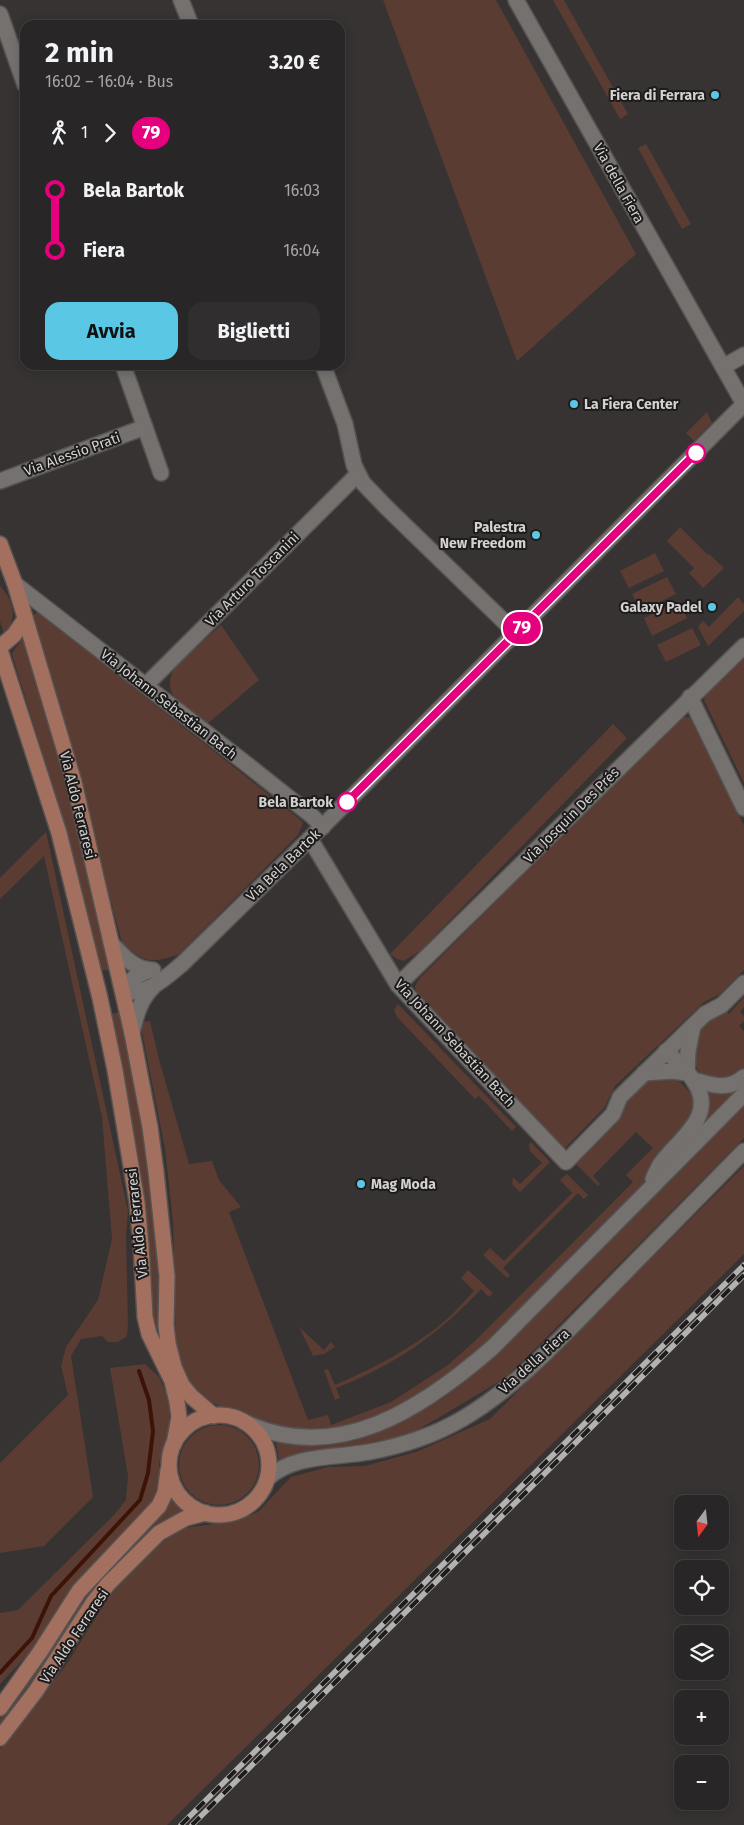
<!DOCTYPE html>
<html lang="it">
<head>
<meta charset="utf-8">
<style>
	:root { --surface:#282626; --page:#302e2e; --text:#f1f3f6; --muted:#a5a5a7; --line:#444343; --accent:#5ac8e5 }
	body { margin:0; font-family:"Fira Sans",sans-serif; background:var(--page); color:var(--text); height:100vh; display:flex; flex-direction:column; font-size:19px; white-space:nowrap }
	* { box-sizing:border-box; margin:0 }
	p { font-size:16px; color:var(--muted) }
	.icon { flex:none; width:28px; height:28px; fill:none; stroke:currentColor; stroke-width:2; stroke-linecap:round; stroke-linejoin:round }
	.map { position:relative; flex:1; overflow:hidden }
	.sheet { position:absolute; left:20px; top:20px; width:325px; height:350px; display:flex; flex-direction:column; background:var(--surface); border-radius:15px; box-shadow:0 2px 12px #0003,0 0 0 1px var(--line) }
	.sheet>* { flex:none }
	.badge { padding:0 10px; border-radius:16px; font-size:18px; line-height:32px }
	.needle { width:32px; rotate:195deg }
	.buttons { position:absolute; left:674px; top:1495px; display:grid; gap:10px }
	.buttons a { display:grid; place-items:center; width:55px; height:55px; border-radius:10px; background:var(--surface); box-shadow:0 2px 12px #0003,0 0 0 1px var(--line); font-size:25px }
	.map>.badge { position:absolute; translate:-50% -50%; box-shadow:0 0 0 2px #fff }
	.legs { display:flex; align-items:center; gap:8px; height:55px; padding:0 25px; font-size:16px }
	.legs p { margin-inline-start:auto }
	.summary { display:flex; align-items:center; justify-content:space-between; height:85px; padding:0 25px }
	h1 { font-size:28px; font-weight:700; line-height:38px }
	.button { display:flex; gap:10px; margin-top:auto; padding:10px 25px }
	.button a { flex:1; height:58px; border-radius:15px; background:var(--accent); color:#111; font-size:20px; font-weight:700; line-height:58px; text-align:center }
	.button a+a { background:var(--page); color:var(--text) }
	ul { padding:0 25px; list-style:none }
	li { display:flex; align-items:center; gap:18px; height:60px; font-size:19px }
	li i { display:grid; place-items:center; width:8px; height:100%; margin:0 6px; background:currentColor }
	li i::after { content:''; width:12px; height:12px; margin:-6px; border:4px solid; border-radius:50%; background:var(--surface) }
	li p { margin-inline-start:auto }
	li:first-child i { background:linear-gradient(#0000 50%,currentColor 0) }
	li:last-child i { background:linear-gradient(currentColor 50%,#0000 0) }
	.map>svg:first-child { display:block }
	.green { fill:#5b3c33 }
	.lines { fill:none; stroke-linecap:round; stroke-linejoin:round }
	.stream { stroke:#3c1306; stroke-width:4 }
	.minor-casing { stroke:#555251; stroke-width:18 }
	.major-casing { stroke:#555251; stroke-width:18 }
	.minor { stroke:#74716f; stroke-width:15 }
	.major { stroke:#a37060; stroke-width:15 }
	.rail-casing { stroke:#b4b2b1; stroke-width:5.5 }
	.rail { stroke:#1d1b1b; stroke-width:4; stroke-dasharray:11; stroke-linecap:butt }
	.line-1-casing { stroke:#fff; stroke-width:11 }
	.line-1 { stroke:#e6007e; stroke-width:8 }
	.poi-dot { fill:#5ac8e5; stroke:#1d1b1b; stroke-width:2 }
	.stop-1-dot { fill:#fff; stroke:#e6007e; stroke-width:2.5 }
	.labels { text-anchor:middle; stroke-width:4; stroke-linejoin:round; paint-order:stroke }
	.poi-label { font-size:14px; font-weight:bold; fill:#d4d2d1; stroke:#1d1b1b; text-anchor:end }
	.street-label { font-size:14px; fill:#d4d2d1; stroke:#1d1b1b }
	.stop-label { font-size:14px; font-weight:bold; fill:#d4d2d1; stroke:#1d1b1b; text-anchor:end }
</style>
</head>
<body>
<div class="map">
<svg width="744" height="1825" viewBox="0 0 744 1825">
	<rect width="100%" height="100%" fill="#363332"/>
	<!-- green -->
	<g class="green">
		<path d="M 383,0 L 496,0 L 636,254 L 517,361 Z"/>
		<path d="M 553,0 L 564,0 L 628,114 L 620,119 Z"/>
		<path d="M 646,144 L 691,224 L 682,229 L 638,148 Z"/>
		<path d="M 707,412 L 712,423 L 694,441 L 686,433 Z"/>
		<path d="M 680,527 L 708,555 L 709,554 L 724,568 L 703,588 L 689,573 L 694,568 L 667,541 Z"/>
		<path d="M 655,553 L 664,571 L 629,588 L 620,571 Z"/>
		<path d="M 667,577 L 676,594 L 641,611 L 632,594 Z"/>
		<path d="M 0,586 C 13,600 19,618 4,634 L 0,621 Z"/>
		<path d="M 738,597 L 744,604 L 744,611 L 708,646 L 698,627 L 703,621 L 709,627 Z"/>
		<path d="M 679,601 L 687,618 L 652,636 L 644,618 Z"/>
		<path d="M 38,612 L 297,817 L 303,823 L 298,835 L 179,954 C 152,964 142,963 122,942 L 35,625 L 33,615 Z"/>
		<path d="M 221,625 L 259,680 L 206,725 C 186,709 155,692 178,664 Z"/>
		<path d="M 692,628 L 701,645 L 666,662 L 657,645 Z"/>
		<path d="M 24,637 L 58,746 L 113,970 L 97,970 L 61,812 L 14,661 L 12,653 Z"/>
		<path d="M 744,656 L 744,783 L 704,700 L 706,691 Z"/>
		<path d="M 684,717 L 692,717 L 698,725 L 744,826 L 744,970 L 720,994 L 704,1002 L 615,1086 L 604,1108 L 564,1149 L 417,994 L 415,986 L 419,979 L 669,726 Z"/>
		<path d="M 613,724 L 627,738 L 420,951 L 404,961 L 397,959 L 390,954 Z"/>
		<path d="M 46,832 L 128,1211 L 126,1236 L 128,1325 L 127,1336 L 118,1342 L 108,1342 L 102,1336 L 81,1339 L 71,1356 L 93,1497 L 44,1546 L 0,1553 L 0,1463 L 68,1395 L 61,1366 L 66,1347 L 98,1300 L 112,1239 L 102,1117 L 44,856 L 0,899 L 0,878 Z"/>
		<path d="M 744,997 L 744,1007 L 740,1012 L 744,1016 L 744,1021 L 739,1026 L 744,1031 L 744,1071 L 733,1079 C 725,1079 714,1079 706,1077 C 692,1073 693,1047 697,1036 C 701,1024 716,1016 726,1011 L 729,1014 Z"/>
		<path d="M 398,1004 L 516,1127 L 512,1131 L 479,1096 L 475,1099 L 397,1017 L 394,1010 Z"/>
		<path d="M 122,1011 C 145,1115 160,1221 160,1328 L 154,1330 L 151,1296 L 109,1015 Z"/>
		<path d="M 150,1021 L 160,1063 L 189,1164 L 212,1161 L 219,1180 L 241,1207 L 229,1212 L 308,1420 L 328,1415 L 331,1425 L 391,1402 L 448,1365 L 477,1339 L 633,1182 L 626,1175 L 653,1148 L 636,1132 L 593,1176 L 600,1184 L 598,1186 L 575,1163 L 620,1118 L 630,1097 L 650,1079 L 655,1077 L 675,1079 L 680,1082 L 691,1093 L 696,1113 L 655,1166 L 641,1187 L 482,1347 C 447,1377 410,1404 366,1420 C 359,1422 352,1426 345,1427 C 318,1433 288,1430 262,1423 C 253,1421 246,1414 238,1411 C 232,1409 226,1408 220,1406 C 189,1395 182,1376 176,1346 L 173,1221 L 165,1149 L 140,1022 Z"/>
		<path d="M 699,1085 L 737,1089 L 704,1123 L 706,1110 Z"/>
		<path d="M 744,1102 L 744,1138 L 526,1358 L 502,1380 L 416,1431 L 374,1444 L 302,1454 L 279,1461 L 276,1441 L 286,1444 L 297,1445 L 353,1441 L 392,1426 L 443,1398 L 496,1355 Z"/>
		<path d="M 531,1142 L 550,1162 L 520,1192 L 512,1184 L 513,1177 L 520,1184 L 542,1163 L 530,1151 L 529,1145 Z"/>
		<path d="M 744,1166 L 744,1254 L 167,1825 L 0,1825 L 0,1749 L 66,1665 L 112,1592 L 161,1542 L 183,1528 L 236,1521 L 258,1512 L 291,1477 L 328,1467 L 365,1466 L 416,1452 L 490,1419 Z"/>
		<path d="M 567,1174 L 588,1195 L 584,1199 L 578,1193 L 503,1268 L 510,1275 L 507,1278 L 483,1255 L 490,1248 L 504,1261 L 572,1193 L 560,1180 Z"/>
		<path d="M 468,1270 L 493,1293 L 489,1297 L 481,1289 C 441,1333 392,1367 336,1388 L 340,1398 L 335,1400 L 324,1370 L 328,1369 L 335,1385 C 374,1368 415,1347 447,1319 C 457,1310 465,1300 474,1291 L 461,1278 Z"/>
		<path d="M 299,1327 L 324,1350 L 331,1342 L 335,1347 L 324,1354 L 313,1356 Z"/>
		<path d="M 145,1364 L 159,1377 L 170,1401 L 169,1427 L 159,1464 L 159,1489 L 145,1511 L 68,1592 L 34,1648 L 0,1684 L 0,1613 L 18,1610 L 115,1514 L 126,1500 L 128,1476 L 110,1368 Z"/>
		<circle cx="219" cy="1465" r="40"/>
		<path d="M 171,1497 L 186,1512 L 61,1643 L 0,1729 L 0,1719 L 35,1672 L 76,1604 L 112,1562 L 149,1528 L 165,1511 Z"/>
	</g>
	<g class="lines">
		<!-- stream -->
		<path class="stream" d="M 0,1673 L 32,1638 L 51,1596 L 140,1500 L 148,1473 L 153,1431 L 149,1400 L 139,1371"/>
		<defs>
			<g id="minor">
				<path d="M 181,0 L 191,25"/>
				<path d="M 516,0 L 744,404"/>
				<path d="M 0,14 L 25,85"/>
				<path d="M 123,365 L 161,473"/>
				<path d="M 323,365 L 345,424 L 354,465 L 363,483 L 386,507 L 516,633"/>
				<path d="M 723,367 L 744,355"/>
				<path d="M 0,481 L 145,427"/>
				<path d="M 15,584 L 249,766 L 312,816 L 323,827"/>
				<path d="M 146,685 L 358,474"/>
				<path d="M 690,697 L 744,808"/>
				<path d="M 310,839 L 398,985 L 566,1162 L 613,1114 L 620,1097 L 705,1014 L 722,1005 L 744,983"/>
				<path d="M 111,943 C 123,956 135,970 153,970"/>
				<path d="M 150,970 C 135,976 131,978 123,992 C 149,994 163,980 182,964 L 334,815 L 744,404"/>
				<path d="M 398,985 L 744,646"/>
				<path d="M 132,1033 C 136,1015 140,1000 153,987"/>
				<path d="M 644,1073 L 673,1071 L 687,1073 L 688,1051 L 693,1026"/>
				<path d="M 694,1080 C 712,1085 728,1091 744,1077"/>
				<path d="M 653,1179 C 656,1173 658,1167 662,1162 C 681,1137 718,1115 693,1080 C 687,1069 675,1060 666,1051"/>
				<path d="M 244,1422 C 337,1466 423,1408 492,1348 L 744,1094"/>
				<path d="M 268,1478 C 294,1454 336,1458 369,1452 C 401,1446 433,1436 462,1419 C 514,1389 559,1340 601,1297 C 649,1248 696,1200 744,1151"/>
			</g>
			<g id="major">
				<path d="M 0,544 L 15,584 L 74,782 L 132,1033 L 150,1127 L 156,1172 L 167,1276 L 166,1325 L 168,1343 L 174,1367 L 182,1385 L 192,1397 L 214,1416"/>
				<path d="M 0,647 L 14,635 L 25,619"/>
				<path d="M 0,650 L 59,833 L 100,998 L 115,1070 L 137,1202 L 141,1245 L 145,1317 L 149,1334 L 172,1381 L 177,1402 L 179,1417 L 174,1444"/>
				<circle cx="219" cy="1465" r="50"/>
				<path d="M 0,1708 L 40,1652 L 79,1591 L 159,1506 L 165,1493 L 168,1470"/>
				<path d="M 0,1738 L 36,1691 L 93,1603 L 108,1584 L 159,1533 L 186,1518 L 206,1513"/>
			</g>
		</defs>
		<!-- minor casing -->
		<use href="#minor" class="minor-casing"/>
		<!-- major casing -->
		<use href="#major" class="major-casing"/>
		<!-- minor -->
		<use href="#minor" class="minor"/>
		<!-- major -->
		<use href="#major" class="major"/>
		<defs>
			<g id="rail">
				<path d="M 181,1825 L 744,1265"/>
				<path d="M 192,1825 L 744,1275"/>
			</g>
		</defs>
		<!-- rail casing -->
		<use href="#rail" class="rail-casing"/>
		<!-- rail -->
		<use href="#rail" class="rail"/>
	</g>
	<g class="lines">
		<defs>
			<path id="line-1" d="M 347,802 L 696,453"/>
		</defs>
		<!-- line-1 casing -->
		<use href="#line-1" class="line-1-casing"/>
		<!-- line-1 -->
		<use href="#line-1" class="line-1"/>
	</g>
	<!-- markers -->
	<g class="poi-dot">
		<circle cx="715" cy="95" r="5"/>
		<circle cx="574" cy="404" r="5"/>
		<circle cx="536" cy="535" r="5"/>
		<circle cx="712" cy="607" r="5"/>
		<circle cx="361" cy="1184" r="5"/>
	</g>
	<g class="stop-1-dot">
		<circle cx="696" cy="453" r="9"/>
		<circle cx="347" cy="802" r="9"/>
	</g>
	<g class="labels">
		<!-- poi labels -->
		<g class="poi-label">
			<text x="705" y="100">Fiera di Ferrara</text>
			<text x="584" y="409" text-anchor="start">La Fiera Center</text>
			<text x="526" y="532">Palestra<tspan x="526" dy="16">New Freedom</tspan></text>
			<text x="702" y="612">Galaxy Padel</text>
			<text x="371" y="1189" text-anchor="start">Mag Moda</text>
		</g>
		<!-- street labels -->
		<g class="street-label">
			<text transform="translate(619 183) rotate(61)" y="5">Via della Fiera</text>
			<text transform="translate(72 454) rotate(-20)" y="5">Via Alessio Prati</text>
			<text transform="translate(252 579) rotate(-45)" y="5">Via Arturo Toscanini</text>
			<text transform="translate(169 704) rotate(38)" y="5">Via Johann Sebastian Bach</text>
			<text transform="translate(78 805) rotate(76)" y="5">Via Aldo Ferraresi</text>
			<text transform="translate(571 815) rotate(-45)" y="5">Via Josquin Des Prés</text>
			<text transform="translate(283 865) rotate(-44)" y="5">Via Bela Bartok</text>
			<text transform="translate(455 1043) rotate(47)" y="5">Via Johann Sebastian Bach</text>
			<text transform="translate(137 1223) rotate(-96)" y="5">Via Aldo Ferraresi</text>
			<text transform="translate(534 1361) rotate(-42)" y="5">Via della Fiera</text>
			<text transform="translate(74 1636) rotate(-56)" y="5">Via Aldo Ferraresi</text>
		</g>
		<!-- stop labels -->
		<g class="stop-label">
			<text x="333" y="807">Bela Bartok</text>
		</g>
	</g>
</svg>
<div class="buttons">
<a><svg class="needle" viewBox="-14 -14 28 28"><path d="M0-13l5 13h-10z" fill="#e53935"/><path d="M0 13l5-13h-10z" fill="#a5a5a7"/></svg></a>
<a><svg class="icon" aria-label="locate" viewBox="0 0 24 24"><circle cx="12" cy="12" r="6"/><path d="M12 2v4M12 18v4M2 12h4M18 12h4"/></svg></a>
<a><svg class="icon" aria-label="layers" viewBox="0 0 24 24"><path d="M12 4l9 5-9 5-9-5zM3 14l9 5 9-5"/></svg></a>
<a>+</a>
<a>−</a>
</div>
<b class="badge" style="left:522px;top:628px;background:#e6007e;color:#fff">79</b>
<section class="sheet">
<div class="summary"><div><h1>2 min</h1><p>16:02 – 16:04 · Bus</p></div><b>3.20 €</b></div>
<div class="legs"><svg class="icon" aria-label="walk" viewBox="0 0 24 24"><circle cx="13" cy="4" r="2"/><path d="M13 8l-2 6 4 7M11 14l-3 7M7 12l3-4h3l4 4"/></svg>1<svg class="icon" aria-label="forward" viewBox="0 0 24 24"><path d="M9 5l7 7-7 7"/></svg><b class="badge" style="background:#e6007e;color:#fff">79</b></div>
<ul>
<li><i style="color:#e6007e"></i><b>Bela Bartok</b><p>16:03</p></li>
<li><i style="color:#e6007e"></i><b>Fiera</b><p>16:04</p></li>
</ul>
<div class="button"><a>Avvia</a><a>Biglietti</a></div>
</section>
</div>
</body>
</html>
